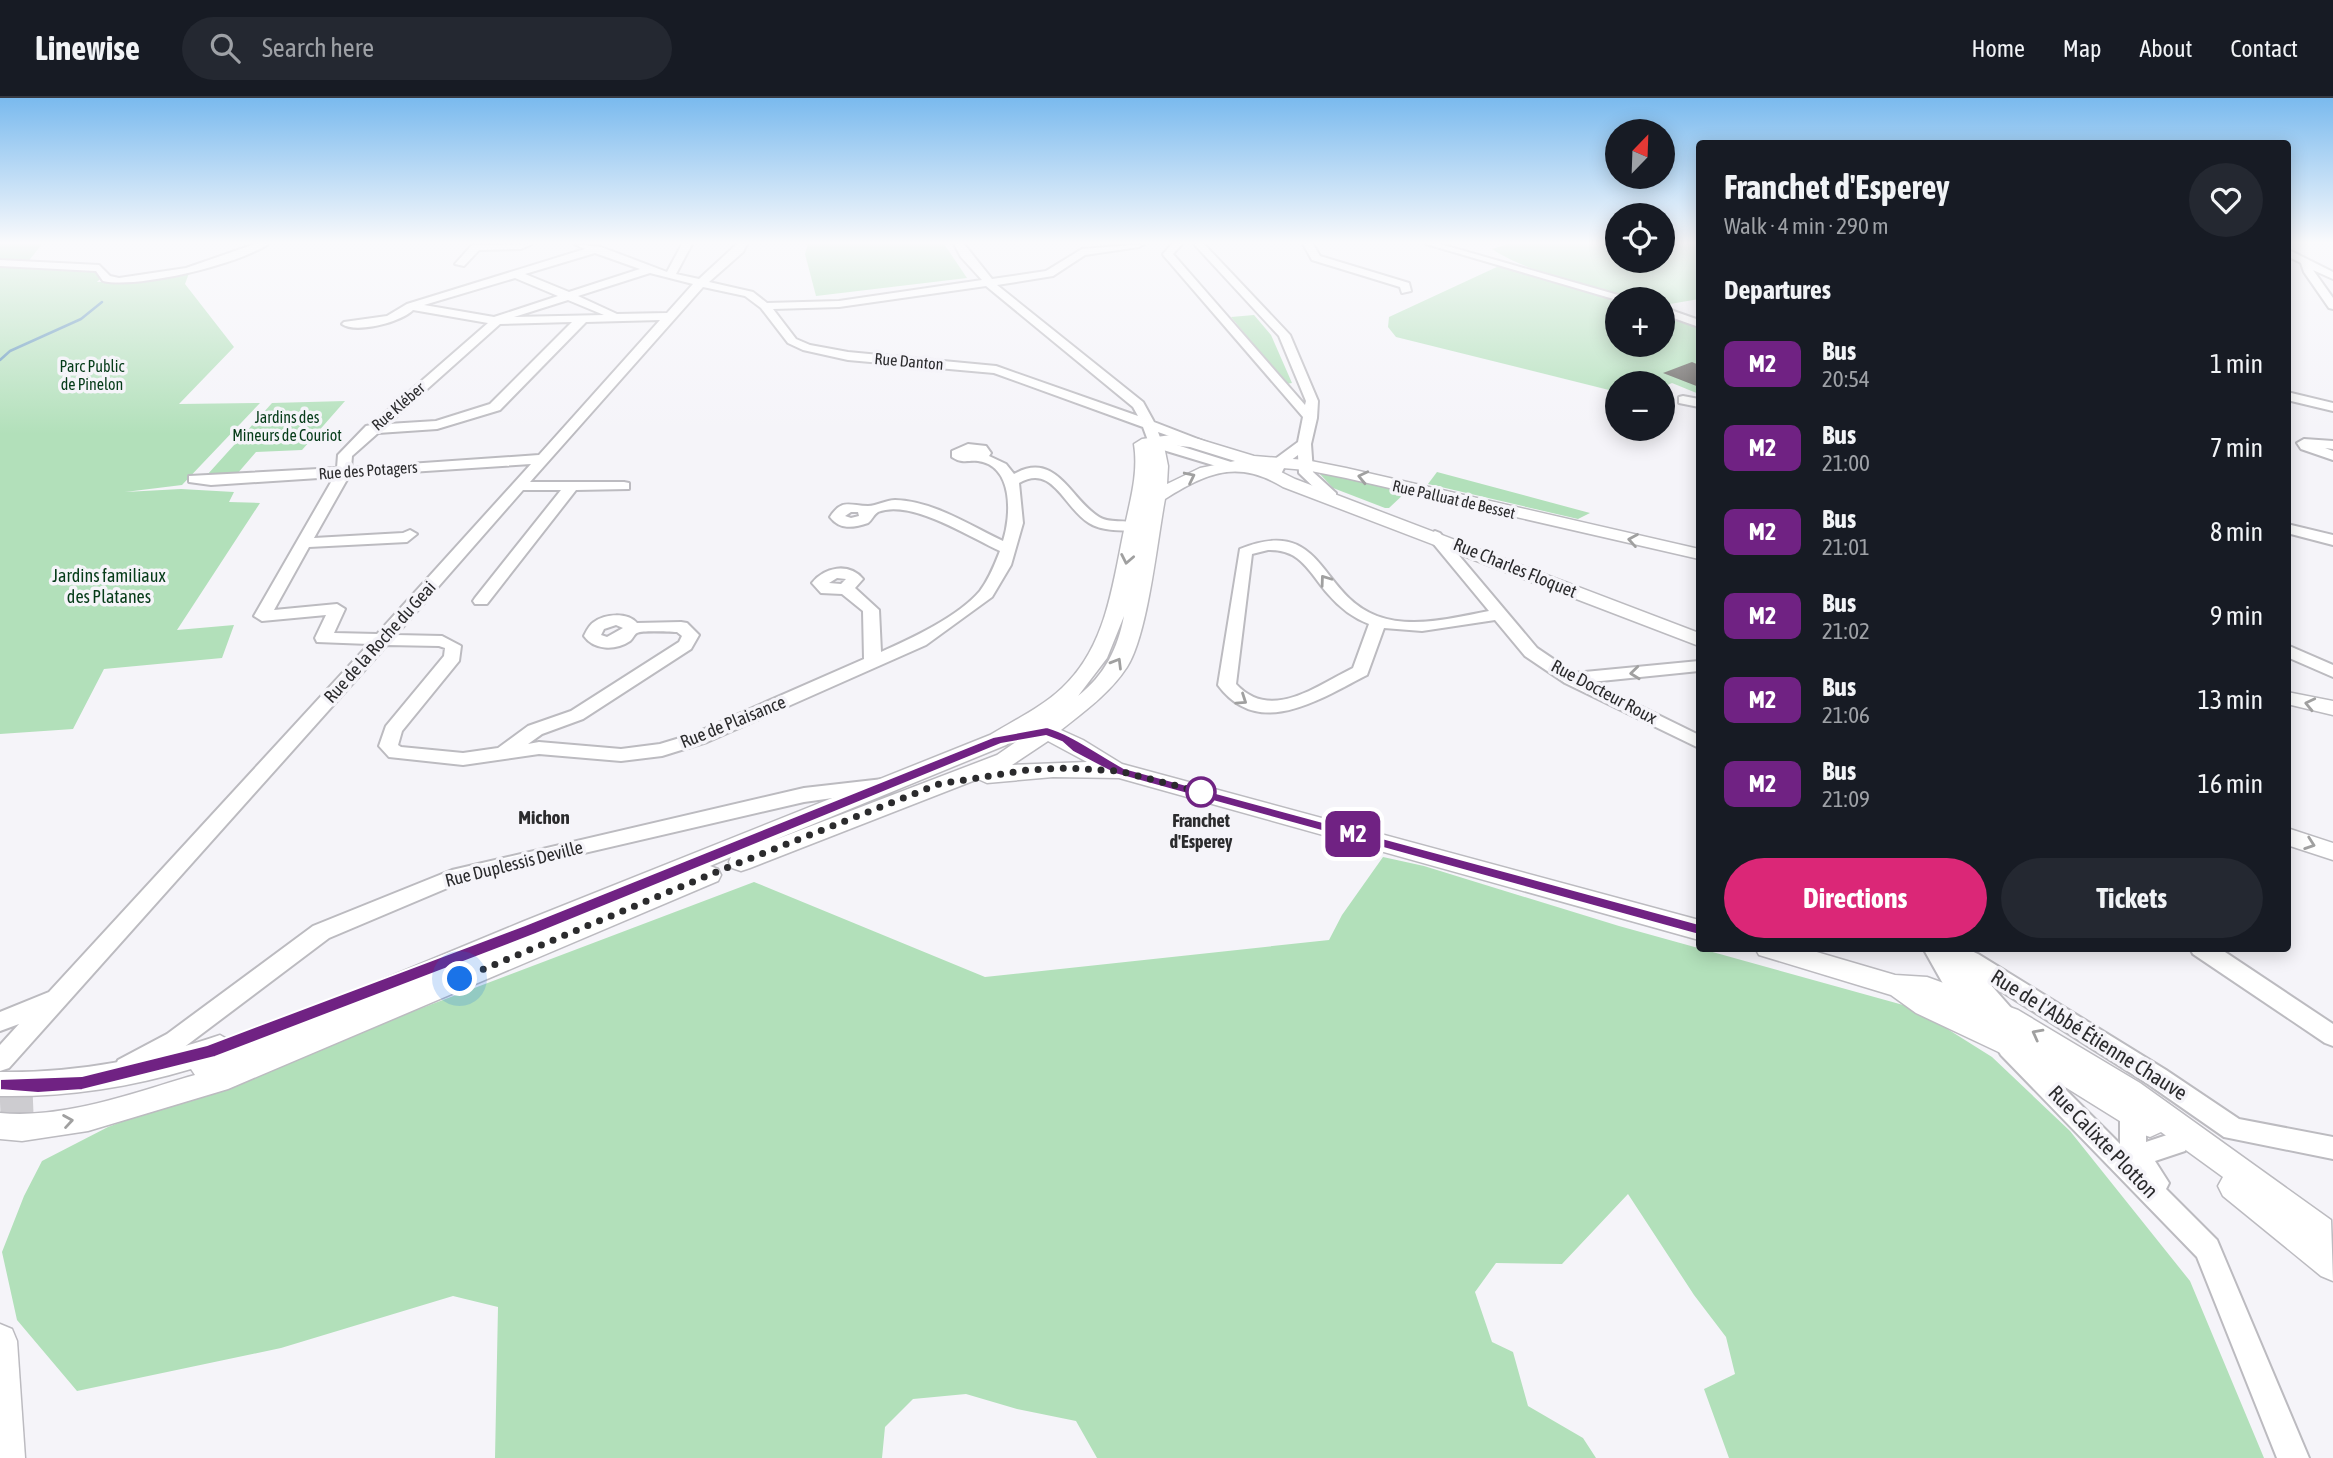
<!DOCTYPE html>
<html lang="en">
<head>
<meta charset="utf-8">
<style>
	:root { --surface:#171b24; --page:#242831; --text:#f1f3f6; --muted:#9ea1a6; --line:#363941; --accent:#db2777 }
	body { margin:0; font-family:"Asap Condensed",sans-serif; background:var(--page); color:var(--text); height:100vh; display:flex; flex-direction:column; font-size:26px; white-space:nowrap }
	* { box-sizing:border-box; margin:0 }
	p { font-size:23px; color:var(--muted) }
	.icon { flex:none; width:38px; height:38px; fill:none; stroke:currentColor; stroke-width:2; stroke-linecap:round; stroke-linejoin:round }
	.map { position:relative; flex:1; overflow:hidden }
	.details { position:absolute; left:1696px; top:42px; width:595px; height:812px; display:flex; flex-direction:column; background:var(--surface); border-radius:7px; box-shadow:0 4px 18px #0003 }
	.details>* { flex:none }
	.badge { padding:0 14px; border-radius:10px; font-size:24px; line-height:46px }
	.needle { width:46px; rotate:23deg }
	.controls { position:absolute; left:1605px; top:21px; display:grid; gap:14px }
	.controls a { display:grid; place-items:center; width:70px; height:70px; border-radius:50%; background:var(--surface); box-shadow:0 4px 18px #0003; font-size:35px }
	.you { position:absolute; width:35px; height:35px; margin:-18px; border:5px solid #fff; border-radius:50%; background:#1a73e8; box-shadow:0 0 0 10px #1a73e833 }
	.map>.badge { position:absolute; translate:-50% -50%; box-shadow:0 0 0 4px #fff }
	h2 { padding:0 28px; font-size:26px; line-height:63px }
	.round { display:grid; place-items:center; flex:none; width:74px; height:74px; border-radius:37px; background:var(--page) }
	.head { display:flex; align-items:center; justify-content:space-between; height:119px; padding:0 28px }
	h1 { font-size:33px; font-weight:700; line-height:52px }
	.button { display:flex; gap:14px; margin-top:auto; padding:14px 28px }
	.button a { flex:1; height:80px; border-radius:42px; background:var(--accent); color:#fff; font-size:28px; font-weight:700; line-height:80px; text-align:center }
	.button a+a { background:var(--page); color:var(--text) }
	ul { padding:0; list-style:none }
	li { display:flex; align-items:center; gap:21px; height:84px; padding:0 28px }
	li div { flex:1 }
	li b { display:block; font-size:26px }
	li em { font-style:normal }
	li .badge { min-width:77px; font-weight:700; text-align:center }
	header { display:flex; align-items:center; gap:42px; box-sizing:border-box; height:98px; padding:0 35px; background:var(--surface); border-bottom:2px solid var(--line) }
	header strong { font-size:33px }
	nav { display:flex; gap:38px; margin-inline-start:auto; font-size:24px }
	.search { width:490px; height:63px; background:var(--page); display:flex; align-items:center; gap:18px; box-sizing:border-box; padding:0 24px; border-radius:38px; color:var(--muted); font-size:26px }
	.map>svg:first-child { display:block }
	.green { fill:#b2e0ba }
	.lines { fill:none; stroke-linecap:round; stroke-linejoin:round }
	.stream { stroke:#6095ba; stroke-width:2.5 }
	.building { fill:#64615e }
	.major-tunnel { stroke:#cdccd0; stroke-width:33; stroke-dasharray:33 17; stroke-linecap:butt }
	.minor-casing { stroke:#bcbbc0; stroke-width:4 }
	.major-casing { stroke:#bcbbc0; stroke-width:3 }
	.minor { fill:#fff; fill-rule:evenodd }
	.major { fill:#fff; fill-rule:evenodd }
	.oneway { stroke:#a0a0a0 }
	.line { fill:#702283; stroke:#fff; stroke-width:2 }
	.walk { stroke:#2b2b2d; stroke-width:7; stroke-dasharray:0 12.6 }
	.stop-dot { fill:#fff; stroke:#702283; stroke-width:3.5 }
	.labels { text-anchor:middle; stroke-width:7; stroke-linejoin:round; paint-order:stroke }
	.far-street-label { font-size:16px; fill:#2b2b2d; stroke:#f5f4f9 }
	.far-park-label { font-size:16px; fill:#063c19; stroke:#f5f4f9 }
	.street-label { font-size:18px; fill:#2b2b2d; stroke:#f5f4f9 }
	.park-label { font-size:18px; fill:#063c19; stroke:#f5f4f9 }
	.stop-label { font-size:18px; font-weight:bold; fill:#2b2b2d; stroke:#f5f4f9 }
	.neighbourhood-label { font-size:19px; font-weight:bold; fill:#2b2b2d; stroke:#f5f4f9 }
	.near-street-label { font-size:21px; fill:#2b2b2d; stroke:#f5f4f9 }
</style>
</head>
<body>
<header>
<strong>Linewise</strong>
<div class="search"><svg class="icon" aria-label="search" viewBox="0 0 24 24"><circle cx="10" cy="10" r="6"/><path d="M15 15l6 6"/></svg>Search here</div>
<nav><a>Home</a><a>Map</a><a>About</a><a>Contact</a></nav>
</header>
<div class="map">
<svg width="2333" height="1360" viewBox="0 0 2333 1360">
	<rect width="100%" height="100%" fill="#f5f4f9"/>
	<!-- green -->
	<g class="green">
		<path d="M 0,146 L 42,146 L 27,165 L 95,171 L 100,181 L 97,184 L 141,183 L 189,175 L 185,186 L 234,249 L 179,306 L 260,305 L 182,387 L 125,394 L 181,391 L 234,394 L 229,404 L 260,405 L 177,532 L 234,527 L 222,560 L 104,571 L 73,631 L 0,636 Z"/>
		<path d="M 808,146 L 944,146 L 967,180 L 816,198 L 805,156 Z"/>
		<path d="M 1508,146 L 1617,146 L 1617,163 L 1662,163 L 1663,146 L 1699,146 L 1699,201 L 1664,207 L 1662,201 C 1620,201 1527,175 1492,151 Z"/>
		<path d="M 1499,168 L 1617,201 L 1617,247 L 1662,247 L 1663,216 L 1699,230 L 1699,296 L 1672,285 L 1663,289 L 1662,285 L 1617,285 L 1617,294 L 1396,239 L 1388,229 L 1389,219 Z"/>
		<path d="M 1254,217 L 1271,237 L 1292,285 L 1286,286 L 1231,219 Z"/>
		<path d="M 345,303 L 302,352 L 256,354 L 237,376 L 207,377 L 272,305 Z"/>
		<path d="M 1437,374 L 1590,415 L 1578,421 L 1428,386 Z"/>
		<path d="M 1319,375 L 1406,394 L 1389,410 L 1385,410 L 1333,390 Z"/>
		<path d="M 1383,759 L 1424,768 L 1619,828 L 1914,910 L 1992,959 L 2070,1033 L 2190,1183 L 2264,1360 L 1729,1360 L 1704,1291 L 1735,1276 L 1726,1239 L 1694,1197 L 1628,1096 L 1562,1166 L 1496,1165 L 1475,1194 L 1492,1244 L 1513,1254 L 1528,1308 L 1583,1340 L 1596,1360 L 1097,1360 L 1076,1323 L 1017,1311 L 966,1296 L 913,1301 L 885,1329 L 882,1360 L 495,1360 L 498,1209 L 453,1198 L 281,1250 L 77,1293 L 17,1222 L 2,1154 L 24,1098 L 42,1063 L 108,1029 L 754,784 L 985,879 L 1329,842 L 1342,817 Z"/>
	</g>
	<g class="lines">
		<!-- stream -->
		<path class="stream" d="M 0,262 L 10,253 L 81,221 L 102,204"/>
	</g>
	<!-- building -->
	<path class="building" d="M 1692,264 L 1699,267 L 1699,289 L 1663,275 Z"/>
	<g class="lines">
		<!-- major-tunnel -->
		<path class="major-tunnel" d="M 0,1004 L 49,1002"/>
		<defs>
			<g id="minor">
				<path d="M 255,146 L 268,146 C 240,166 137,191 103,183 L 96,173 L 0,168 L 0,162 L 99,167 L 110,178 L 119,180 L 186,170 Z"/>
				<path d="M 532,146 L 521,151 L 479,152 L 464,168 L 455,166 L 472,147 Z"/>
				<path d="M 574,146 L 601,149 L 667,174 L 682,146 L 692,146 L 676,176 L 699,181 L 737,146 L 747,146 L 743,154 L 709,184 L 753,194 L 767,205 L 839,203 L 982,182 L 961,159 L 954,146 L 964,146 L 992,181 L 1046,173 L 1082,151 L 1144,146 L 1139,149 L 1085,157 L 1053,178 L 997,187 L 1143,304 L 1154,324 L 1216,348 L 1209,352 L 1158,334 L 1161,342 L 1231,364 L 1233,367 L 1226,371 L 1150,348 L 1143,329 L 994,275 L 848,262 L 803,252 L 788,245 L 761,210 L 745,198 L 703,189 L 530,384 L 624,384 L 629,385 L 629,391 L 576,392 L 487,506 L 475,506 L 473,503 L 475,500 L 561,392 L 523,392 L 396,537 L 442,538 L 461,548 L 459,563 L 402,633 L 398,647 L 401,649 L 463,655 L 498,650 L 528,628 L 571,613 L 679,544 L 682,538 L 677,534 C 669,534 644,532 637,535 C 634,536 633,541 630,543 C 615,553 594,552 584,538 C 586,534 589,527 594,524 C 605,516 627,514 637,525 L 681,524 L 687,525 L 699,537 L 691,551 L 583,621 L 542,636 L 528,646 L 539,644 L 621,651 L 660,646 L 693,636 L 864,561 L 863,513 L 842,496 L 821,495 L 812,485 C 824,469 849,464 863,481 L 855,490 L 879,512 L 881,554 C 912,540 958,519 980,493 C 989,481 995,466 1000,453 C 969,439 911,401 878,414 C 873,417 873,421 868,425 C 853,430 840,432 830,419 C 842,400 850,408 868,408 C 877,408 886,402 895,402 C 933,403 969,427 1003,443 C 1011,418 1014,368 978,363 C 967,362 963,366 952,359 L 952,353 L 968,346 L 986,348 L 991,355 L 989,358 L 1006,366 L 1014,376 C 1056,352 1070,401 1099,419 C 1111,427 1130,419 1140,429 L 1133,433 C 1119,432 1101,433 1089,425 C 1064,410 1053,365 1019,385 L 1023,425 L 1011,467 L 992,499 L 926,547 L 707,644 L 662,658 L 621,663 L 539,656 L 463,667 L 389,659 L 379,648 L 386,628 L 444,558 L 445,550 L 439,548 L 387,547 L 9,970 L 0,973 L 0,947 L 19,926 L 0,933 L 0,914 L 49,894 L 369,546 L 317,544 L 315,540 L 326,517 L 262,523 L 254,518 L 334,379 L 211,387 L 189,384 L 189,378 L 337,370 L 338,357 L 366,328 L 371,327 L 488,225 L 413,212 C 401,224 356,236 342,226 L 344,224 L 387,218 L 407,206 L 585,151 ZM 595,155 L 640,171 L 569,194 L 525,176 ZM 650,175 L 693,186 L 667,215 L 617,216 L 578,198 ZM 515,180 L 558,198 L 494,219 L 424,207 ZM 986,188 L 1133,309 L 1138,318 L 996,268 L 848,254 L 810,247 L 796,241 L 773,211 L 839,209 ZM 568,202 L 604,217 L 514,219 ZM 660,222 L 539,357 L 351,370 L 352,358 L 378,335 L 437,331 L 500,312 L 586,224 ZM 572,224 L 490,306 L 436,323 L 388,326 L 500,226 ZM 531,366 L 377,536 L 334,535 L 345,511 L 337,506 L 274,512 L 309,449 L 407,444 L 417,436 L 410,432 L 403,435 L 314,440 L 349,378 ZM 851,414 L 858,414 L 859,418 L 851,420 L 845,418 ZM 837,480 L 846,481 L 841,486 L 829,485 ZM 616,527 L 623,530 L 607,539 L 601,537 L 604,531 Z"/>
				<path d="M 1172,146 L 1182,146 L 1173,156 L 1305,307 L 1306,303 L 1279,238 L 1194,146 L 1204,146 L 1290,237 L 1318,303 L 1317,320 L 1311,346 L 1313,374 L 1336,395 L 1336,401 L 1326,401 L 1299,375 L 1298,357 L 1286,366 L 1280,378 L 1275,379 L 1268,375 L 1275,361 L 1298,344 L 1303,319 L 1164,158 L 1163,156 Z"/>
				<path d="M 1303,146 L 1313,146 L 1320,158 L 1409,185 L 1411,193 L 1402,195 L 1400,189 L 1312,162 Z"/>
				<path d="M 1426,146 L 1440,146 L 1632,201 L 1617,202 Z"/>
				<path d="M 2287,151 L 2333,174 L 2333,181 L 2313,172 L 2333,200 L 2333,211 L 2329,210 L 2304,174 L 2301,165 L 2287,158 Z"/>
				<path d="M 1662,209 L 1699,222 L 1699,229 L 1662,216 Z"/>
				<path d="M 2287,294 L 2333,305 L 2333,313 L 2287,302 Z"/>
				<path d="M 1683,298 L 1699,301 L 1699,309 L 1679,305 L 1679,299 Z"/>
				<path d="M 2304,341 L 2333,343 L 2333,351 L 2325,350 L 2333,353 L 2333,362 L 2301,351 L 2297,345 Z"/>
				<path d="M 2287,426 L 2333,437 L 2333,447 L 2287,435 Z"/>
				<path d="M 1435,433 L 1440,435 L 1537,550 L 1574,575 L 1699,563 L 1699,573 L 1591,584 L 1699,637 L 1699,650 L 1565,585 L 1525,558 L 1495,522 L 1422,533 L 1384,530 L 1367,577 C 1321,600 1259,643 1218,587 L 1240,451 C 1324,417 1318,496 1377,518 C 1412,531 1453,520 1489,513 L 1427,438 ZM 1268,452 C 1301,451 1309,474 1328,496 C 1339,509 1353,520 1369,526 L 1353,570 C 1316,588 1271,624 1236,586 L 1252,456 Z"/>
				<path d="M 2287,547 L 2333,567 L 2333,579 L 2287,559 Z"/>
				<path d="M 883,681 L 890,682 L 893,687 L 890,692 L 804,704 L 464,783 L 329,840 L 183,950 L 136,976 L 127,979 L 118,976 L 115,969 L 118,962 L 167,936 L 313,828 L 452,772 L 804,690 Z"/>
				<path d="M 1923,850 L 1965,850 L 1978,856 L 2166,972 L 2239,1021 L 2333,1039 L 2333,1061 L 2224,1039 L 2148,986 L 1990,886 L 2019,919 L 2015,926 C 1997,932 1986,912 1974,899 L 1980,909 L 1976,916 L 1968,918 L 1960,916 Z"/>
				<path d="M 2190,850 L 2219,850 L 2333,926 L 2333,948 L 2325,945 L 2193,856 Z"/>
				<path d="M 2009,940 L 2017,943 L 2120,1046 L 2120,1015 L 2117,1007 L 2120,999 L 2129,996 L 2138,999 L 2146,1014 L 2146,1044 L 2176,1034 L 2185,1037 L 2189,1045 L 2185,1053 L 2155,1063 L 2169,1085 L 2166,1091 L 2217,1142 L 2309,1360 L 2277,1360 L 2197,1159 L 2001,957 L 1997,950 L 2001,943 Z"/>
			</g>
			<g id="major">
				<path d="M 1171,337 L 1198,341 L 1254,358 L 1306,362 L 1346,370 L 1699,451 L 1699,461 L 1346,380 L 1306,372 L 1271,369 L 1295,381 L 1699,535 L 1699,548 L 1283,389 C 1237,361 1207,375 1165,401 C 1157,443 1148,536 1127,569 C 1110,595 1085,613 1061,632 L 1083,642 L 1122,666 L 1699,822 L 1699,842 L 1119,680 L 1053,679 L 987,685 L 978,681 L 750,770 L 741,773 L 732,770 L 729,764 L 731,759 L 710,768 L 718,771 L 721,777 L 718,783 L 228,991 L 88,1033 L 22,1043 L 0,1041 L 0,1015 C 66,1021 132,995 195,977 L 191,971 C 128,990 66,999 0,998 L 0,974 C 77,975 147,962 220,937 L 232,944 L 522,824 L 990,637 C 1015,622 1042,609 1062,590 C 1105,550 1112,491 1123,437 C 1129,406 1139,377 1134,346 L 1142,341 ZM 1171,347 L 1190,349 L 1235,363 L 1200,370 L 1167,386 L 1168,368 L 1164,348 ZM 1124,518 C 1118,550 1105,577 1078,598 L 1107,560 ZM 1024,635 L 1026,637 L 997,657 L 772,743 L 1006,647 ZM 1048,643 L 1087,664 L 1012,667 Z"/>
				<path d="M 2287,594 L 2333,603 L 2333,617 L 2287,606 Z"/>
				<path d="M 2287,730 L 2333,745 L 2333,762 L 2287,747 Z"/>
				<path d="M 1755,850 L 1803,850 L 1895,877 L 1927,879 L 2018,912 L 2140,985 L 2331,1122 L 2333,1183 L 2321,1178 L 2223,1098 L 2218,1088 L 2223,1079 L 2161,1034 L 2150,1039 L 2139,1035 L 2041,974 L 1916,915 L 1891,897 L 1759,857 Z"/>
				<path d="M 0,1226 L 12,1231 L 17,1243 L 25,1360 L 0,1360 Z"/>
			</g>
		</defs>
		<!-- minor casing -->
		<use href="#minor" class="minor-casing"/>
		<!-- major casing -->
		<use href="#major" class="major-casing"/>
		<!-- minor -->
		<use href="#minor" class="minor"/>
		<!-- major -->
		<use href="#major" class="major"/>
	</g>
	<!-- one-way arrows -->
	<defs><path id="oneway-chevron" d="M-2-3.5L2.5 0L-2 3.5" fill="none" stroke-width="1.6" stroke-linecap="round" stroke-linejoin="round" transform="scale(1.75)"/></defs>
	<g class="oneway">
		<use href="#oneway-chevron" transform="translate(1190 379) rotate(-26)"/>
		<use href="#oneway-chevron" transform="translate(1363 379) rotate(-167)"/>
		<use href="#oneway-chevron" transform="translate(1633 442) rotate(-170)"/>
		<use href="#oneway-chevron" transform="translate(1127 461) rotate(101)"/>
		<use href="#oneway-chevron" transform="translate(1325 482) rotate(-126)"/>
		<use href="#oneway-chevron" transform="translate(1117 565) rotate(-59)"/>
		<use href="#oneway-chevron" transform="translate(1635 575) rotate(174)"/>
		<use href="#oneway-chevron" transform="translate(1242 602) rotate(34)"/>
		<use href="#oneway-chevron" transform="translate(2310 606) rotate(-167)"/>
		<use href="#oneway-chevron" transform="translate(2310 746) rotate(19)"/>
		<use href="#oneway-chevron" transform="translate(2037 936) rotate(-152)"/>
		<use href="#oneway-chevron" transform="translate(68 1023) rotate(-9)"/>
	</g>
	<!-- sky -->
	<linearGradient id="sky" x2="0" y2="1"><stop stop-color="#7abaee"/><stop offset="0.43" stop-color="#fafafc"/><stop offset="1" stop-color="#fafafc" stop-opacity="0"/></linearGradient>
	<rect width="2333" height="336" fill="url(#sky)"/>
	<!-- line -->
	<path class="line" d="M 1047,629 C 1072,636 1100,657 1124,670 L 1699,826 L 1707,831 L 1699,837 L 1115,676 L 1073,654 L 1062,644 L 1046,638 L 1001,646 L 536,836 L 215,959 L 82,992 L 38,995 L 0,992 L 0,981 L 82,978 L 207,947 L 525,827 L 993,639 Z"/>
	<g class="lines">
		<!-- walk -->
		<path class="walk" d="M 460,881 L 721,772 L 939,686 L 1027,672 L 1069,670 L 1119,673 L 1201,694"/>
	</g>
	<!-- markers -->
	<circle class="stop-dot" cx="1201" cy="694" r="14"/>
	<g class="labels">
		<!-- far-street labels -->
		<g class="far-street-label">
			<text transform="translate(909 263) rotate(5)" y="6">Rue Danton</text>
			<text transform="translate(398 308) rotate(-41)" y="6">Rue Kléber</text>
			<text transform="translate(368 372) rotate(-4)" y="6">Rue des Potagers</text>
			<text transform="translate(1454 401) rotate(13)" y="6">Rue Palluat de Besset</text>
		</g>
		<!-- far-park labels -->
		<g class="far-park-label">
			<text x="92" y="274">Parc Public<tspan x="92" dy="18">de Pinelon</tspan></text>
			<text x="287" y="325">Jardins des<tspan x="287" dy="18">Mineurs de Couriot</tspan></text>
		</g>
		<!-- street labels -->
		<g class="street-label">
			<text transform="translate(1515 470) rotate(22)" y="6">Rue Charles Floquet</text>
			<text transform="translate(380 544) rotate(-48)" y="6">Rue de la Roche du Geai</text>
			<text transform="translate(1604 594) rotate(28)" y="6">Rue Docteur Roux</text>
			<text transform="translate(733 624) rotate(-22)" y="6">Rue de Plaisance</text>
			<text transform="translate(514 766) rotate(-14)" y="6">Rue Duplessis Deville</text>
		</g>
		<!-- park labels -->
		<g class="park-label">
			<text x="109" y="484">Jardins familiaux<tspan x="109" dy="21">des Platanes</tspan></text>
		</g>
		<!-- stop labels -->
		<g class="stop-label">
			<text x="1201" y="729">Franchet<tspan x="1201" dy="21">d'Esperey</tspan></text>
		</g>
		<!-- neighbourhood labels -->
		<g class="neighbourhood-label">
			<text x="544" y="726">Michon</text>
		</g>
		<!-- near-street labels -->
		<g class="near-street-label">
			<text transform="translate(2089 937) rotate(32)" y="7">Rue de l'Abbé Étienne Chauve</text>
			<text transform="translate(2103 1044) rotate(46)" y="7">Rue Calixte Plotton</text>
		</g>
	</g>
</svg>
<div class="controls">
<a><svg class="needle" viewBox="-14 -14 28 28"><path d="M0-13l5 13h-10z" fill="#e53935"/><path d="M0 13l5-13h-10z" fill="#9ea1a6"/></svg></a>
<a><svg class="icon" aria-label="locate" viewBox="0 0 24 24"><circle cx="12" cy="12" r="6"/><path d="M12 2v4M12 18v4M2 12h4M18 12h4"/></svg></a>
<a>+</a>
<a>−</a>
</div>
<div class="you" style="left:460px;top:881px"></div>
<b class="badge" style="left:1353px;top:736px;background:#702283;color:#fff">M2</b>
<section class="details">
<div class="head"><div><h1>Franchet d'Esperey</h1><p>Walk · 4 min · 290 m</p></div><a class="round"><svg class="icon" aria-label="heart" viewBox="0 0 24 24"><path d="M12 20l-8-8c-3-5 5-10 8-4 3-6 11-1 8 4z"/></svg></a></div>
<h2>Departures</h2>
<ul>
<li><span class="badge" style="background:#702283;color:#fff">M2</span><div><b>Bus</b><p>20:54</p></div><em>1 min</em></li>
<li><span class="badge" style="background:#702283;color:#fff">M2</span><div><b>Bus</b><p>21:00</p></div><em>7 min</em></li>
<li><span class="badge" style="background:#702283;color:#fff">M2</span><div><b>Bus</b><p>21:01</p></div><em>8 min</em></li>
<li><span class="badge" style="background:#702283;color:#fff">M2</span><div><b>Bus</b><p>21:02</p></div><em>9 min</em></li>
<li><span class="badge" style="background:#702283;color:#fff">M2</span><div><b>Bus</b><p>21:06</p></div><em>13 min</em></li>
<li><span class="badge" style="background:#702283;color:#fff">M2</span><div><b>Bus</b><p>21:09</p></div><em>16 min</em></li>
</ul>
<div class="button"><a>Directions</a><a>Tickets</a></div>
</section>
</div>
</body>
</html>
